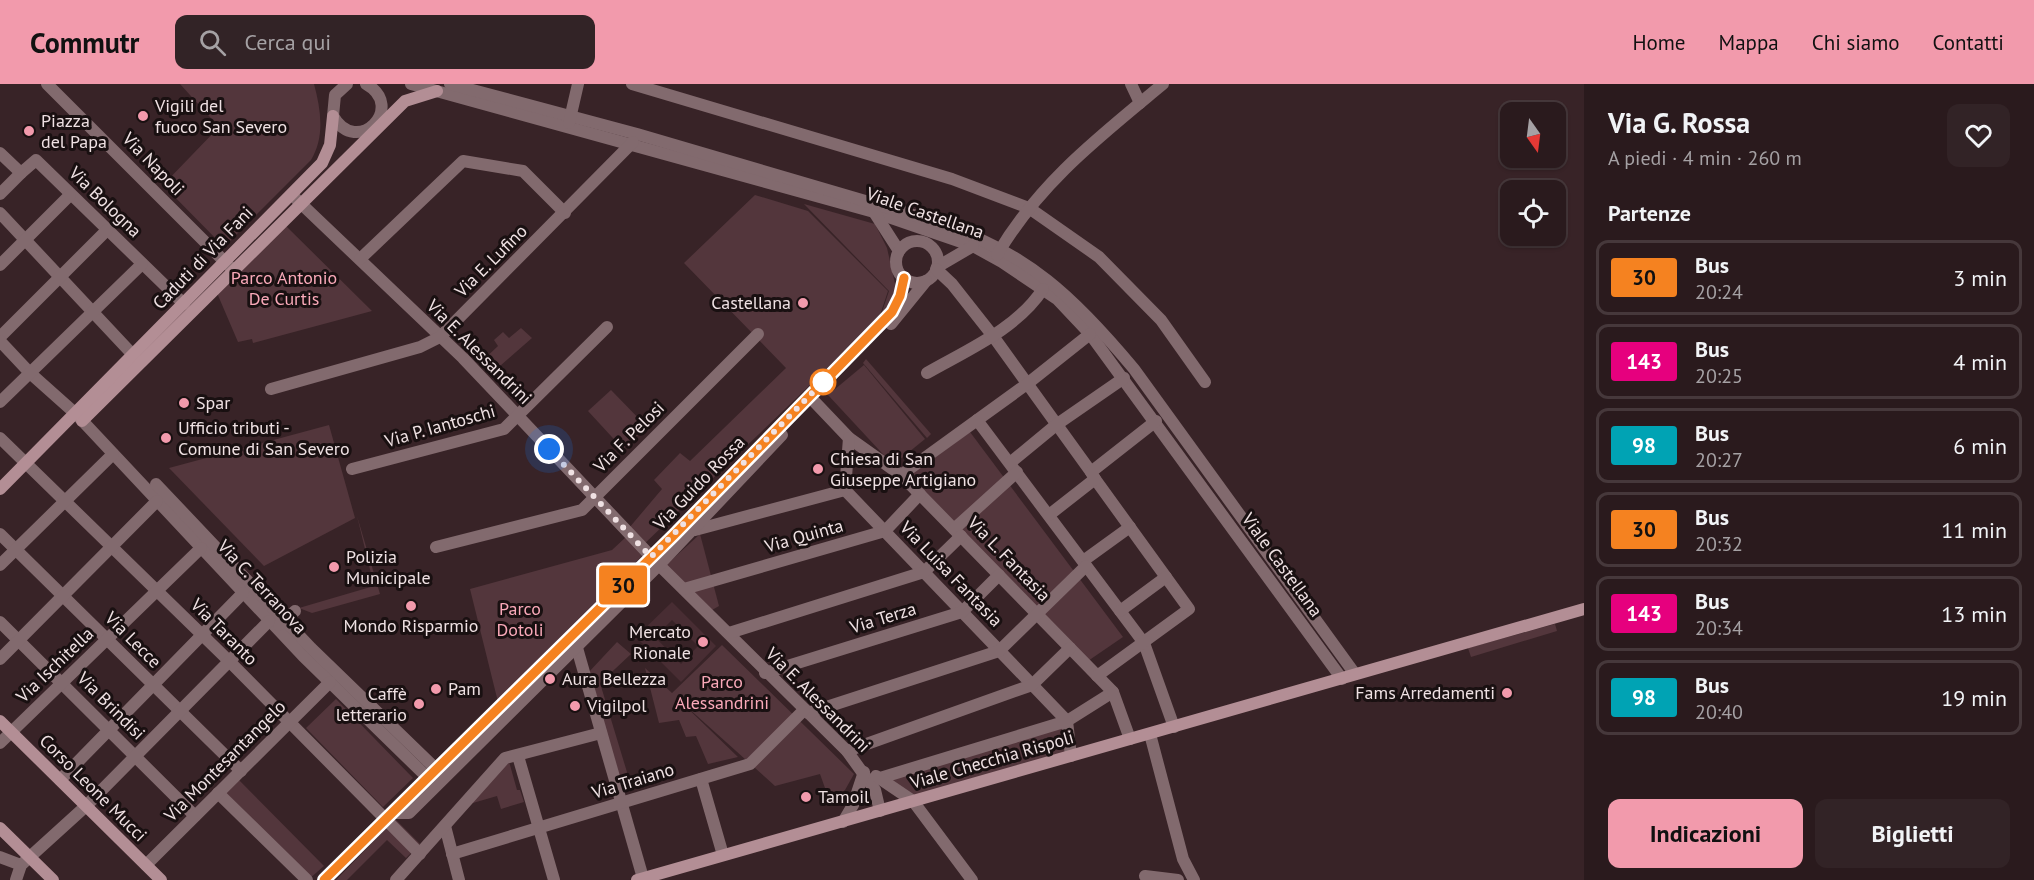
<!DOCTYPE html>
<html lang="it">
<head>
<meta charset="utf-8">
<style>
	:root { --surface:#2a1a1d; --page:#322326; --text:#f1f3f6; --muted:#a5a1a4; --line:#46383b; --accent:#f29aac }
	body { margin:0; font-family:"PT Sans",sans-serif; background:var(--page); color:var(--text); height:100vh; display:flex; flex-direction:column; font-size:22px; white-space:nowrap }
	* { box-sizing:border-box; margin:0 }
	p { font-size:20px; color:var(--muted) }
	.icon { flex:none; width:33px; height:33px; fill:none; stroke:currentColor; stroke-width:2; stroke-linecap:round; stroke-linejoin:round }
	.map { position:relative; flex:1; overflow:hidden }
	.side { display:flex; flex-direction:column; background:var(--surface); width:450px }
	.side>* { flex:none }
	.badge { padding:0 12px; border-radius:4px; font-size:21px; line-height:39px }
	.needle { width:39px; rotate:166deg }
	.buttons { position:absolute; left:1500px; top:18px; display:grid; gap:12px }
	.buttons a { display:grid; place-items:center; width:66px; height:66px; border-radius:12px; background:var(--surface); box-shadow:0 2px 4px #0004,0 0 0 2px var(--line); font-size:30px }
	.you { position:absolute; width:30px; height:30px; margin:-15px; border:4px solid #fff; border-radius:50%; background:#1a73e8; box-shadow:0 0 0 9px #1a73e833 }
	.map>.badge { position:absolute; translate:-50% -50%; box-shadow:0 0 0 3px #fff }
	h2 { padding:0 24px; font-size:22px; line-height:54px }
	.round { display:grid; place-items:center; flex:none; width:63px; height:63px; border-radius:12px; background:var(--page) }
	.headline { display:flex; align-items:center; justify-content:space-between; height:102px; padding:0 24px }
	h1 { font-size:28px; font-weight:700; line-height:45px }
	.button { display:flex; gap:12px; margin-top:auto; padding:12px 24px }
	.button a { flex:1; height:69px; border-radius:12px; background:var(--accent); color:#111; font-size:24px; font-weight:700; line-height:69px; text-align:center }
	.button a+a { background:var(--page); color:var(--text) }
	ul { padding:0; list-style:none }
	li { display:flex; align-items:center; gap:18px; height:75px; margin:0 12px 9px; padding:0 12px; border:3px solid var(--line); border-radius:12px }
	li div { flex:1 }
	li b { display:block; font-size:22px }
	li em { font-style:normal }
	li .badge { min-width:66px; font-weight:700; text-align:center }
	header { display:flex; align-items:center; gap:36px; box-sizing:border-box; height:84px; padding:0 30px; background:var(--accent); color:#111 }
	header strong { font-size:28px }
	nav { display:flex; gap:33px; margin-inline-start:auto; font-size:21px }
	.search { width:420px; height:54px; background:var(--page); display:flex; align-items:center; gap:15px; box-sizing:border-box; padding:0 21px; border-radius:12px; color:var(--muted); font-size:22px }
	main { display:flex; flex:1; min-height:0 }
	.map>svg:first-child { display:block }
	.built { fill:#482d33; fill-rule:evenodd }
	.green { fill:#53363c }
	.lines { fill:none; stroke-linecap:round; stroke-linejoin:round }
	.street { stroke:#826a6e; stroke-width:12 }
	.secondary { stroke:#b38e95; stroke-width:12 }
	.line-casing { stroke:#fff; stroke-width:14 }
	.line { stroke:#f58220; stroke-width:9 }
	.walk { stroke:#efe1e3; stroke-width:6; stroke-dasharray:0 10.8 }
	.poi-dot { fill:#f29aac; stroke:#191011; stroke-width:2 }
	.stop-dot { fill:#fff; stroke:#f58220; stroke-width:3 }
	.labels { text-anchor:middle; stroke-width:6; stroke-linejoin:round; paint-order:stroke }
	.poi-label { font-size:18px; fill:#efe1e3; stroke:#191011; text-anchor:start }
	.street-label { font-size:18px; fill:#efe1e3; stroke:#191011 }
	.park-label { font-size:18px; fill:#faa9b9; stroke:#191011 }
</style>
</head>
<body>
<header>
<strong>Commutr</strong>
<div class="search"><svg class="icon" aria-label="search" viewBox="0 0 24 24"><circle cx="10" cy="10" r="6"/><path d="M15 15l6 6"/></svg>Cerca qui</div>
<nav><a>Home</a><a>Mappa</a><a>Chi siamo</a><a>Contatti</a></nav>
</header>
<main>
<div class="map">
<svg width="1584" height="796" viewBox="0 0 1584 796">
	<rect width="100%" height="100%" fill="#382327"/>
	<!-- built -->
	<path class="built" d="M 672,518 L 716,562 L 681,598 L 636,553 ZM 672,536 L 698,562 L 681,580 L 655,553 Z"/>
	<!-- green -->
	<g class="green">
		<path d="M 180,0 L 314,0 C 321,26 325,53 311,76 L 224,163 L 163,101 L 219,43 Z"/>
		<path d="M 755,111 L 808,127 L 888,207 L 880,231 L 807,304 L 641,463 L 629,444 L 662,405 L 654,396 L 680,369 L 690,377 L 786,284 L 684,179 Z"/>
		<path d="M 804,120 L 875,140 L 887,164 L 896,204 L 889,223 L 881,231 L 889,207 Z"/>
		<path d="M 286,142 L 372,227 L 253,259 L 252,255 L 238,258 L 217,209 Z"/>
		<path d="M 521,244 L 532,254 L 493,288 L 481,278 L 498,262 L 494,256 L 503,248 L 509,254 Z"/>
		<path d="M 866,275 L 931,350 L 927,354 L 863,279 Z"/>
		<path d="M 864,281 L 925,355 L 893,381 L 828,311 Z"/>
		<path d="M 611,306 L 647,343 L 623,365 L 588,327 Z"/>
		<path d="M 329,341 L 355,434 L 264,482 L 169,384 Z"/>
		<path d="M 970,348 L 1123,553 L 1085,579 L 905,395 Z"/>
		<path d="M 357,432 L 380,510 L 312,529 L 299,524 L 374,502 Z"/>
		<path d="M 700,450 L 719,522 L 712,526 L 665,482 Z"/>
		<path d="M 626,453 L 644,470 L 498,618 L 470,505 L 612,466 Z"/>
		<path d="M 1555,540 L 1557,547 L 1471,573 L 1468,564 Z"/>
		<path d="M 617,558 L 631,570 L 600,599 L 630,698 L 620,701 L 588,589 Z"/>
		<path d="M 722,561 L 854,690 L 845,706 L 830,718 L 820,690 L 775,702 L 677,614 L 738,673 L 708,680 L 696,652 L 686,653 L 679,636 L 659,639 L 645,584 L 672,609 Z"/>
		<path d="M 336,615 L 413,694 L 383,723 L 306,644 Z"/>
		<path d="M 1066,641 L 1068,671 L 914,714 L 888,695 Z"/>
		<path d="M 508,674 L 517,706 L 520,706 L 524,718 L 501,725 L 497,712 L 466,721 Z"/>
		<path d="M 236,693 L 324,782 L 309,795 L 221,708 Z"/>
		<path d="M 395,735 L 420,760 L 406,774 L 387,756 L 347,796 L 336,796 Z"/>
	</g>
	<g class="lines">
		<!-- street -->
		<g class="street">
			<path d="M 47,0 L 231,184"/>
			<path d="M 347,0 L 335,11 L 333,32 C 357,74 407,23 366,0"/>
			<path d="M 411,0 L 874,128 L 973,162 L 1002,178 L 1057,215 L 1090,250 L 1342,595"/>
			<path d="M 450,0 L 637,50 L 937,138 C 1028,169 1074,213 1134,285 L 1355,590"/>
			<path d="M 632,0 L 952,95 L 1029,124 L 1099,173 L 1161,236 L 1205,298"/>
			<path d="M 1131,0 L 1140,19"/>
			<path d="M 569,39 L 578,0"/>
			<path d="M 0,69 L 21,89 L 36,76 L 184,220"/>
			<path d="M 0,110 L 21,89"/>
			<path d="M 293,112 L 463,274 L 659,481 L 847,667 L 875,706 L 880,727"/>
			<path d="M 874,128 L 899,167"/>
			<path d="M 0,129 L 134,272"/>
			<circle cx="917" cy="178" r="21"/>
			<path d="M 997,171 C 1039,99 1099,53 1163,0"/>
			<path d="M 360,175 L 463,77 L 523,87 L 565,129"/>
			<path d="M 0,181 L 70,111"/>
			<path d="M 937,183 L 973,162"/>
			<path d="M 936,185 L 952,200 L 993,252 L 1091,388"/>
			<path d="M 891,240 L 926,197"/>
			<path d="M 0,253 L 107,146"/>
			<path d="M 0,257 L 30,289 L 76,330 L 303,572 L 428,694"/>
			<path d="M 927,289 C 967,266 1017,245 1043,205"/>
			<path d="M 271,305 L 420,263 L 440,253 L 633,58"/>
			<path d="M 809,312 L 849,354 L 901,391 L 1113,608 L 1067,637 L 1071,672"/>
			<path d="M 0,318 L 142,180"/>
			<path d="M 977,336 L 1144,559 L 1174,643"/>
			<path d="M 0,354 L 229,577 L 420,770"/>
			<path d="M 849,354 L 845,406 L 1067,637 L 880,694"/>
			<path d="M 1010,379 L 1056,341 L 1124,294"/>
			<path d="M 352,385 L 504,345 L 607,243"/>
			<path d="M 901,391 L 1027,300 L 1090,250"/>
			<path d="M 1095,395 L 1189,525 L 1097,592"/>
			<path d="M 156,400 L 311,564 L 436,685"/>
			<path d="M 1049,431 L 1095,395 L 1091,388 L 1156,337"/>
			<path d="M 954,445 L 1017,388"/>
			<path d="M 695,446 L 845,406"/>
			<path d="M 0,450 L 241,687"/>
			<path d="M 436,463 L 582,426 L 758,250"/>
			<path d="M 1083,477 L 1130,443"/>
			<path d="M 0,481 L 113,370"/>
			<path d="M 684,505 L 885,447 L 920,410"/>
			<path d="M 1120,527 L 1166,493"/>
			<path d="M 0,538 L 195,732"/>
			<path d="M 279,541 L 295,527"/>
			<path d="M 729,549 L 924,488 L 961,452"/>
			<path d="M 575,557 L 643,794"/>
			<path d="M 0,575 L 157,417"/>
			<path d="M 765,589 L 962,528 L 999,491"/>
			<path d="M 1113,608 L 1130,655"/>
			<path d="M 808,629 L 999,567 L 1086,482"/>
			<path d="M 1150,650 L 1183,775 L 1194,796"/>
			<path d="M 0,659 L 201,464"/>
			<path d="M 847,667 L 1032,601 L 1070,564"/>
			<path d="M 518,672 L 554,796"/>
			<path d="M 876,692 L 913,717 L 972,796"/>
			<path d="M 701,695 L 723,771"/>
			<path d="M 60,696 L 243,509"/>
			<path d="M 218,709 L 307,796"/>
			<path d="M 392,729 L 409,729 L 659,481 L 782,351"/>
			<path d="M 843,738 L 853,721 L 864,688"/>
			<path d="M 445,742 L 459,796"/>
			<path d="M 452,770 L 750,680 L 804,626"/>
			<path d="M 0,773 L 21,781"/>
			<path d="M 146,781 L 330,598"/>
			<path d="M 1145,792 L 1178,796"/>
			<path d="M 16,796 L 21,781 L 86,722 L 269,537"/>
			<path d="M 324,796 L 674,451 L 892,228 L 900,212 L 904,194"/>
			<path d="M 396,796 L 505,674 L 601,649"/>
		</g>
		<!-- secondary -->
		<g class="secondary">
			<path d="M 82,337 L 405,17 L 437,7"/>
			<path d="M 0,405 L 322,79 L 330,61 L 333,32"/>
			<path d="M 0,637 L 161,796"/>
			<path d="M 0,744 L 53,796"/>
			<path d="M 637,796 L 1584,525"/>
		</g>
	</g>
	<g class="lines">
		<defs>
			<path id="line" d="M 324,796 L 674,451 L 892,228 L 900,212 L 904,194"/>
		</defs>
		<!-- line casing -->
		<use href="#line" class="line-casing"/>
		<!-- line -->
		<use href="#line" class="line"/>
		<!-- walk -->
		<path class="walk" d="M 549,365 L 651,473 L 823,298"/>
	</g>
	<!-- markers -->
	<g class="poi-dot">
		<circle cx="143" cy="32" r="6"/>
		<circle cx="29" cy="47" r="6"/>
		<circle cx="803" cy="219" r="6"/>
		<circle cx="184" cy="319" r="6"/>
		<circle cx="166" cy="354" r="6"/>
		<circle cx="818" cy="385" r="6"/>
		<circle cx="334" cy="483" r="6"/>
		<circle cx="411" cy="522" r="6"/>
		<circle cx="703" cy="558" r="6"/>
		<circle cx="550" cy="595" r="6"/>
		<circle cx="436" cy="605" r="6"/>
		<circle cx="1507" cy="609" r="6"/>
		<circle cx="419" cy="620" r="6"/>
		<circle cx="575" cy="622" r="6"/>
		<circle cx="806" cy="713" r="6"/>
	</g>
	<circle class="stop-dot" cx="823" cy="298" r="12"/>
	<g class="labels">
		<!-- poi labels -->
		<g class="poi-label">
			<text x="155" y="28">Vigili del<tspan x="155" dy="21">fuoco San Severo</tspan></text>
			<text x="41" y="43">Piazza<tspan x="41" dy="21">del Papa</tspan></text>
			<text x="791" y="225" text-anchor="end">Castellana</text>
			<text x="196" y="325">Spar</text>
			<text x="178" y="350">Ufficio tributi -<tspan x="178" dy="21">Comune di San Severo</tspan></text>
			<text x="830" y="381">Chiesa di San<tspan x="830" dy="21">Giuseppe Artigiano</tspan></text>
			<text x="346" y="479">Polizia<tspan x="346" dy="21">Municipale</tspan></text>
			<text x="411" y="548" text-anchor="middle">Mondo Risparmio</text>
			<text x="691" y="554" text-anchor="end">Mercato<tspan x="691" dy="21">Rionale</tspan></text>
			<text x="562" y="601">Aura Bellezza</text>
			<text x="448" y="611">Pam</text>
			<text x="1495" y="615" text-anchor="end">Fams Arredamenti</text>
			<text x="407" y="616" text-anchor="end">Caffè<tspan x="407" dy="21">letterario</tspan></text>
			<text x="587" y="628">Vigilpol</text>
			<text x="818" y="719">Tamoil</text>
		</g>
		<!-- street labels -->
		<g class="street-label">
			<text transform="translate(153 80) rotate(46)" y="6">Via Napoli</text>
			<text transform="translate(105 118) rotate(44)" y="6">Via Bologna</text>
			<text transform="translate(925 129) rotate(19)" y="6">Viale Castellana</text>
			<text transform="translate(203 174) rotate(-46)" y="6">Caduti di Via Fani</text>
			<text transform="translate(491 177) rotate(-45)" y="6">Via E. Lufino</text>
			<text transform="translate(479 268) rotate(45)" y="6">Via E. Alessandrini</text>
			<text transform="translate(440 342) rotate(-16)" y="6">Via P. Iantoschi</text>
			<text transform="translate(629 353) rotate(-45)" y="6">Via F. Pelosi</text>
			<text transform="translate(699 399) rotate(-46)" y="6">Via Guido Rossa</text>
			<text transform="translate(804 452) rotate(-16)" y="6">Via Quinta</text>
			<text transform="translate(1009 475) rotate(46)" y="6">Via L. Fantasia</text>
			<text transform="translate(1282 481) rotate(54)" y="6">Viale Castellana</text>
			<text transform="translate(951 490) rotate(46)" y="6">Via Luisa Fantasia</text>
			<text transform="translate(262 503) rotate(47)" y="6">Via C. Terranova</text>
			<text transform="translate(883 534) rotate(-17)" y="6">Via Terza</text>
			<text transform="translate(224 548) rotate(45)" y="6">Via Taranto</text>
			<text transform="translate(133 556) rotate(45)" y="6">Via Lecce</text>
			<text transform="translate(55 581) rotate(-44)" y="6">Via Ischitella</text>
			<text transform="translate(818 616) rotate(45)" y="6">Via E. Alessandrini</text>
			<text transform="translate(111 622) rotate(45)" y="6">Via Brindisi</text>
			<text transform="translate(992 676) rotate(-16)" y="6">Viale Checchia Rispoli</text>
			<text transform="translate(225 677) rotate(-45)" y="6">Via Montesantangelo</text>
			<text transform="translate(633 697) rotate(-17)" y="6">Via Traiano</text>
			<text transform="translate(93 704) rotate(45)" y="6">Corso Leone Mucci</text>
		</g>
		<!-- park labels -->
		<g class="park-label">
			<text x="284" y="200">Parco Antonio<tspan x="284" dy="21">De Curtis</tspan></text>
			<text x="520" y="531">Parco<tspan x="520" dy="21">Dotoli</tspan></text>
			<text x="722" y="604">Parco<tspan x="722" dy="21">Alessandrini</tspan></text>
		</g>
	</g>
</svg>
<div class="buttons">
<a><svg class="needle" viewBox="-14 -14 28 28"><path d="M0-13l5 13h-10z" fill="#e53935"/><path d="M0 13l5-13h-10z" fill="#a5a1a4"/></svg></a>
<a><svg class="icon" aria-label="locate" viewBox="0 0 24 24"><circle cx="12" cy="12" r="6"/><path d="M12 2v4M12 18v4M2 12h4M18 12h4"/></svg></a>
</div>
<div class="you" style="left:549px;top:365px"></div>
<b class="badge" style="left:623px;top:501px;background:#f58220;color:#111">30</b>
</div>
<section class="side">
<div class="headline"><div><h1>Via G. Rossa</h1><p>A piedi · 4 min · 260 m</p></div><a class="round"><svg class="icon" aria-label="heart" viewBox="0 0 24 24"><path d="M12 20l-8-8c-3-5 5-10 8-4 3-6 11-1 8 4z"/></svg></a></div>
<h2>Partenze</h2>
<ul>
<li><span class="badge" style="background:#f58220;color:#111">30</span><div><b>Bus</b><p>20:24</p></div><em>3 min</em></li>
<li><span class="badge" style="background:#e6007e;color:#fff">143</span><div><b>Bus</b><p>20:25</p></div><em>4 min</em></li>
<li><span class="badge" style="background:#00a3b4;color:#fff">98</span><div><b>Bus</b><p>20:27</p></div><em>6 min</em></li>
<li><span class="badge" style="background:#f58220;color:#111">30</span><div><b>Bus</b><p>20:32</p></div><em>11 min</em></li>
<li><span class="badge" style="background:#e6007e;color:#fff">143</span><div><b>Bus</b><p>20:34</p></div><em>13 min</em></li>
<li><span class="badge" style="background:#00a3b4;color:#fff">98</span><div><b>Bus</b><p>20:40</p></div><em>19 min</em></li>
</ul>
<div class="button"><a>Indicazioni</a><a>Biglietti</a></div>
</section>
</main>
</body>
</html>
